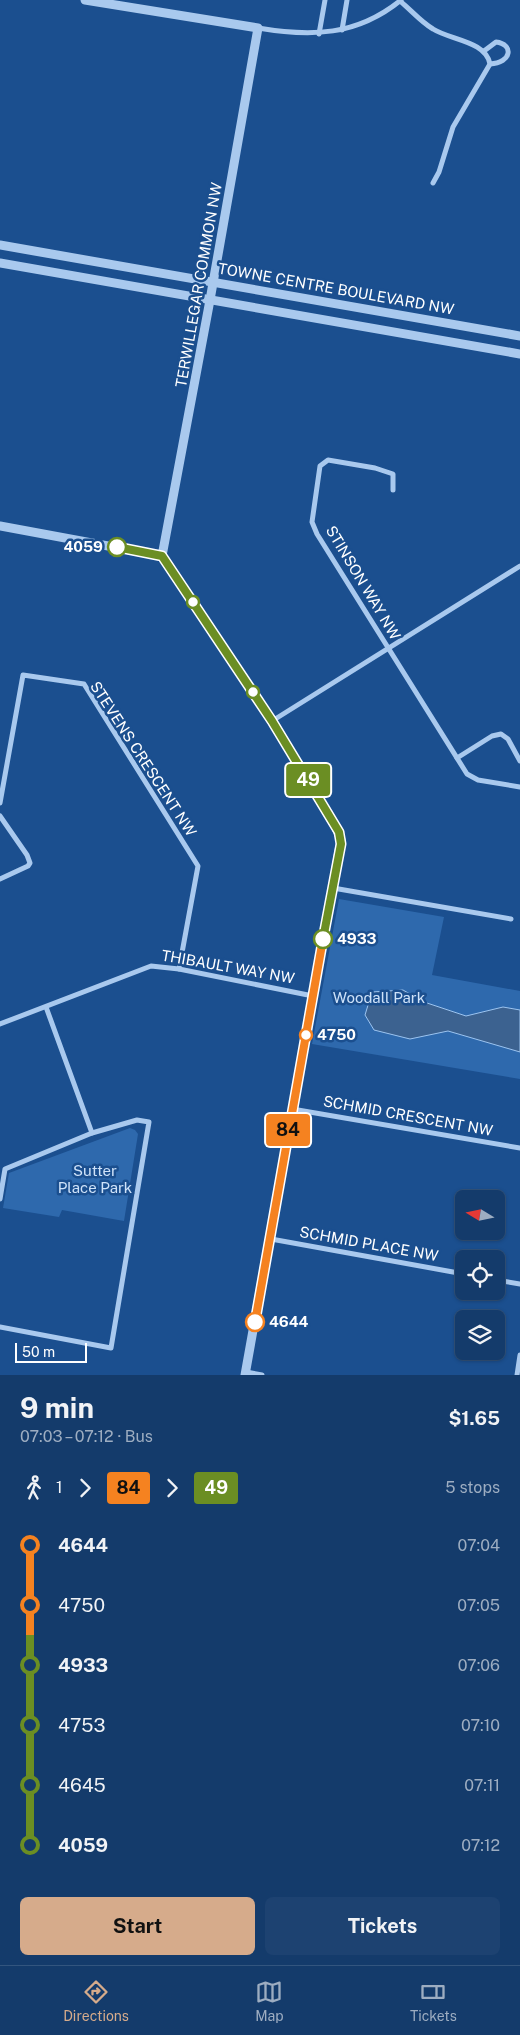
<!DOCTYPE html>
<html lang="en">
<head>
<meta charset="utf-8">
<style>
	:root { --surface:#143b6b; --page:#1d4271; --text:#f1f3f6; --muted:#9dadc1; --line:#33557e; --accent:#d6ab8b }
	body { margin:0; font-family:"Public Sans",sans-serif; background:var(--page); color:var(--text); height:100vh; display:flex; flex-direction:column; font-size:19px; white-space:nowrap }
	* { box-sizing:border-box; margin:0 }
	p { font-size:16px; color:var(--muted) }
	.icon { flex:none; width:28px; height:28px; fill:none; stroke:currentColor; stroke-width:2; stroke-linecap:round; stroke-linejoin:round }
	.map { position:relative; height:1375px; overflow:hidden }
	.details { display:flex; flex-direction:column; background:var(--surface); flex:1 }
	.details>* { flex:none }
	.badge { padding:0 10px; border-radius:4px; font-size:18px; line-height:32px }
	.needle { width:32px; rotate:280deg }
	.tools { position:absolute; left:455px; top:1190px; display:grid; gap:10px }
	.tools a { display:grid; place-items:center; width:50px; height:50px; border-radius:8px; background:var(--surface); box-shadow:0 1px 4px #0004,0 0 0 1px var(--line); font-size:25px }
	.scale { position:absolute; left:15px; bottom:12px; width:72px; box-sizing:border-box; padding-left:5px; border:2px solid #fff; border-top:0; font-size:14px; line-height:18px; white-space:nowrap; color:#fff; -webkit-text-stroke:4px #1b4f8f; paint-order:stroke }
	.map>.badge { position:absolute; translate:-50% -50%; box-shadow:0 0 0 2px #fff }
	.legs { display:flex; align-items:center; gap:8px; height:55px; padding:0 20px; font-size:16px }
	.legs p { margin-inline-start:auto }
	.head { display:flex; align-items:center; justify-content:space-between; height:85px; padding:0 20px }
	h1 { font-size:28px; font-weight:700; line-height:38px }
	.action { display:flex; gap:10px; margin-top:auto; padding:10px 20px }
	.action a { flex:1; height:58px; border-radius:8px; background:var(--accent); color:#111; font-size:20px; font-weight:700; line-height:58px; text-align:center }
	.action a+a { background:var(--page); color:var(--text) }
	ul { padding:0 20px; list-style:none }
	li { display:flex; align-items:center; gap:18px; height:60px; font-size:19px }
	li i { display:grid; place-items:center; width:8px; height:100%; margin:0 6px; background:currentColor }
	li i::after { content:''; width:12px; height:12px; margin:-6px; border:4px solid; border-radius:50%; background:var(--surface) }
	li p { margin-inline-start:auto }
	li:first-child i { background:linear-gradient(#0000 50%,currentColor 0) }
	li:last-child i { background:linear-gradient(currentColor 50%,#0000 0) }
	.tabs { display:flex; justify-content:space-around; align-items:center; height:70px; border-top:1px solid var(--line); background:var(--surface); font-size:14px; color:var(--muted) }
	.tabs a { display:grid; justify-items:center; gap:2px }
	.tabs .active { color:var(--accent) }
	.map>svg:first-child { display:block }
	.green { fill:#2e69ad }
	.water { fill:#3c6290; stroke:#9cc4f0 }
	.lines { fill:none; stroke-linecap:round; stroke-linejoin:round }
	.minor { stroke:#a9c9ee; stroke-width:5 }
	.tertiary { stroke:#a9c9ee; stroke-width:9 }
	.line-1-casing { stroke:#fff; stroke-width:11 }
	.line-2-casing { stroke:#fff; stroke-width:11 }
	.line-1 { stroke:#f58220; stroke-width:8 }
	.line-2 { stroke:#6b8e23; stroke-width:8 }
	.stop-2-dot { fill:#fff; stroke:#6b8e23; stroke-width:2.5 }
	.stop-1-dot { fill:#fff; stroke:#f58220; stroke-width:2.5 }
	.labels { text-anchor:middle; stroke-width:5; stroke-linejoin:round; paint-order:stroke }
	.street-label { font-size:15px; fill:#fff; stroke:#1b4f8f }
	.stop-label { font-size:15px; font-weight:bold; fill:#fff; stroke:#1b4f8f; text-anchor:start }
	.park-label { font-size:15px; fill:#cfe3fa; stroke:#1b4f8f }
</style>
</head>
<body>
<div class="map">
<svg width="520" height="1375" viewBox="0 0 520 1375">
	<rect width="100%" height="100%" fill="#1b4f8f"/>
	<!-- green -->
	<g class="green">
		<path d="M 339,899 L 444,917 L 432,975 L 520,991 L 520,1079 L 312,1044 Z"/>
		<path d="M 130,1128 L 135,1130 L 138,1134 L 124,1221 L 62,1210 L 59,1217 L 3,1208 L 9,1173 Z"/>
	</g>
	<!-- water -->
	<path class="water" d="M 403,990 L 424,1002 L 466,1016 L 503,1007 L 520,1010 L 520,1052 L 448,1031 L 410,1039 L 374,1030 L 365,1015 L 372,992 Z"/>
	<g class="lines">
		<!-- minor -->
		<g class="minor">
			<path d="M 400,1 C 411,10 421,22 433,29 C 450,40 486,41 490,64 L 453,127 L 439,172 L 433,183"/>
			<path d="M 258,28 C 311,37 357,36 401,0"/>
			<path d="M 342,30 L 347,0"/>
			<path d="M 319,34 L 325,0"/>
			<path d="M 484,51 L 496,42 C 514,44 512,63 490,64"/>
			<path d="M 393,490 L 393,474 L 375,468 L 328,460 L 320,466 L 312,522 L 317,534 L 467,774 L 478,780 L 520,787"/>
			<path d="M 272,721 L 520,566"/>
			<path d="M 457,758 L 492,736 L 501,734 L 508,739 L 520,761"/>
			<path d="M 0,803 L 23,675 L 84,684 L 198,866 L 179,969"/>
			<path d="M 0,816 L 27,855 L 30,863 L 28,866 L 0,879"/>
			<path d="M 333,888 L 511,919"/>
			<path d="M 46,1007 L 92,1133"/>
			<path d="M 0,1024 L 151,966 L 179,969 L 313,996"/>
			<path d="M 292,1109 L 520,1148"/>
			<path d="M 0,1199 L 5,1169 L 92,1133 L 137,1120 L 149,1122 L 111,1348 L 0,1327"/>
			<path d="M 271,1239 L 464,1274"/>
			<path d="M 496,1280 L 520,1284"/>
			<path d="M 246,1372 L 262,1375"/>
			<path d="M 517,1375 L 520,1355"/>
		</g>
		<!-- tertiary -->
		<g class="tertiary">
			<path d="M 85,0 L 258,28 L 210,300 L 162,556"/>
			<path d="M 0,245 L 520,336"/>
			<path d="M 0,263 L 520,354"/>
			<path d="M 0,526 L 162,556"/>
			<path d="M 162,556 L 272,721 L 336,828 L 341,840 L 245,1375"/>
		</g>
	</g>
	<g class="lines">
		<defs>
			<path id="line-1" d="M 255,1322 L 323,939"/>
			<path id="line-2" d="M 117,547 L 162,556 L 272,721 L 339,832 L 341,844 L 323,939"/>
		</defs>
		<!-- line-1 casing -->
		<use href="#line-1" class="line-1-casing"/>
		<!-- line-2 casing -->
		<use href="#line-2" class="line-2-casing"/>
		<!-- line-1 -->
		<use href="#line-1" class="line-1"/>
		<!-- line-2 -->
		<use href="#line-2" class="line-2"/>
	</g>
	<!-- markers -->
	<g class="stop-2-dot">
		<circle cx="117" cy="547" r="9"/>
		<circle cx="193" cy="602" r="6"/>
		<circle cx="253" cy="692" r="6"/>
		<circle cx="323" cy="939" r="9"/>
	</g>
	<g class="stop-1-dot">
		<circle cx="306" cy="1035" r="6"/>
		<circle cx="255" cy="1322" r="9"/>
	</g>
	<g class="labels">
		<!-- street labels -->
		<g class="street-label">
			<text transform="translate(199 285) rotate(-80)" y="5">TERWILLEGAR COMMON NW</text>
			<text transform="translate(336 289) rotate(10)" y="5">TOWNE CENTRE BOULEVARD NW</text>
			<text transform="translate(363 583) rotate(59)" y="5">STINSON WAY NW</text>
			<text transform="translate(143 759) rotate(57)" y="5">STEVENS CRESCENT NW</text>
			<text transform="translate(228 967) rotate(10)" y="5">THIBAULT WAY NW</text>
			<text transform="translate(408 1116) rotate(10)" y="5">SCHMID CRESCENT NW</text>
			<text transform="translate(369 1244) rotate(10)" y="5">SCHMID PLACE NW</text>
		</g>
		<!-- stop labels -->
		<g class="stop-label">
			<text x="103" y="552" text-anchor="end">4059</text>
			<text x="337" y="944">4933</text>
			<text x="317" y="1040">4750</text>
			<text x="269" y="1327">4644</text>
		</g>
		<!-- park labels -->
		<g class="park-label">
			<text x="379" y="1003">Woodall Park</text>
			<text x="95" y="1176">Sutter<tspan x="95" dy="17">Place Park</tspan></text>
		</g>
	</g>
</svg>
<div class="tools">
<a><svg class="needle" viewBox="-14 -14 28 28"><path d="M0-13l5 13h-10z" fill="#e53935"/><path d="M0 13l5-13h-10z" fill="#9dadc1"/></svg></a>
<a><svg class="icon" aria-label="locate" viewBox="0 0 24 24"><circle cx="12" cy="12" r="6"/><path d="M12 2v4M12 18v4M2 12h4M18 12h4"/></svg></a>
<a><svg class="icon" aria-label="layers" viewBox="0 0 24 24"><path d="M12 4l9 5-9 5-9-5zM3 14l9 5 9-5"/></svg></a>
</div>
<div class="scale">50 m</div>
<b class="badge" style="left:288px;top:1130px;background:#f58220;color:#111">84</b>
<b class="badge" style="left:308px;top:780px;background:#6b8e23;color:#fff">49</b>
</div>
<section class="details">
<div class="head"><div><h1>9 min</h1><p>07:03 – 07:12 · Bus</p></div><b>$1.65</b></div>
<div class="legs"><svg class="icon" aria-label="walk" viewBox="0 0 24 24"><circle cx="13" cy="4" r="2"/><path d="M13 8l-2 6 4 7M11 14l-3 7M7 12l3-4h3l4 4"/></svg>1<svg class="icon" aria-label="forward" viewBox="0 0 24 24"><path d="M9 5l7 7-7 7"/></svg><b class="badge" style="background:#f58220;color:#111">84</b><svg class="icon" aria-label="forward" viewBox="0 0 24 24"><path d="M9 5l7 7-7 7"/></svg><b class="badge" style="background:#6b8e23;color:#fff">49</b><p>5 stops</p></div>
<ul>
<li><i style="color:#f58220"></i><b>4644</b><p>07:04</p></li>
<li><i style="color:#f58220"></i><span>4750</span><p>07:05</p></li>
<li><i style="color:#6b8e23"></i><b>4933</b><p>07:06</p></li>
<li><i style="color:#6b8e23"></i><span>4753</span><p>07:10</p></li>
<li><i style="color:#6b8e23"></i><span>4645</span><p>07:11</p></li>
<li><i style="color:#6b8e23"></i><b>4059</b><p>07:12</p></li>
</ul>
<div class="action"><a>Start</a><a>Tickets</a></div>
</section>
<nav class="tabs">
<a class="active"><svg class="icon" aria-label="directions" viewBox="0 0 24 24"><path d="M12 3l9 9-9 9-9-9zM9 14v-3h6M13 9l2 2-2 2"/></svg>Directions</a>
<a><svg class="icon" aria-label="map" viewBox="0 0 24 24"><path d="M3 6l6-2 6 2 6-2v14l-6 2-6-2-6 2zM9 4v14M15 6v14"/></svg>Map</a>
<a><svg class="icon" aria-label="tickets" viewBox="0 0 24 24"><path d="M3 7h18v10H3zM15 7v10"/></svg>Tickets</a>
</nav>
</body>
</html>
